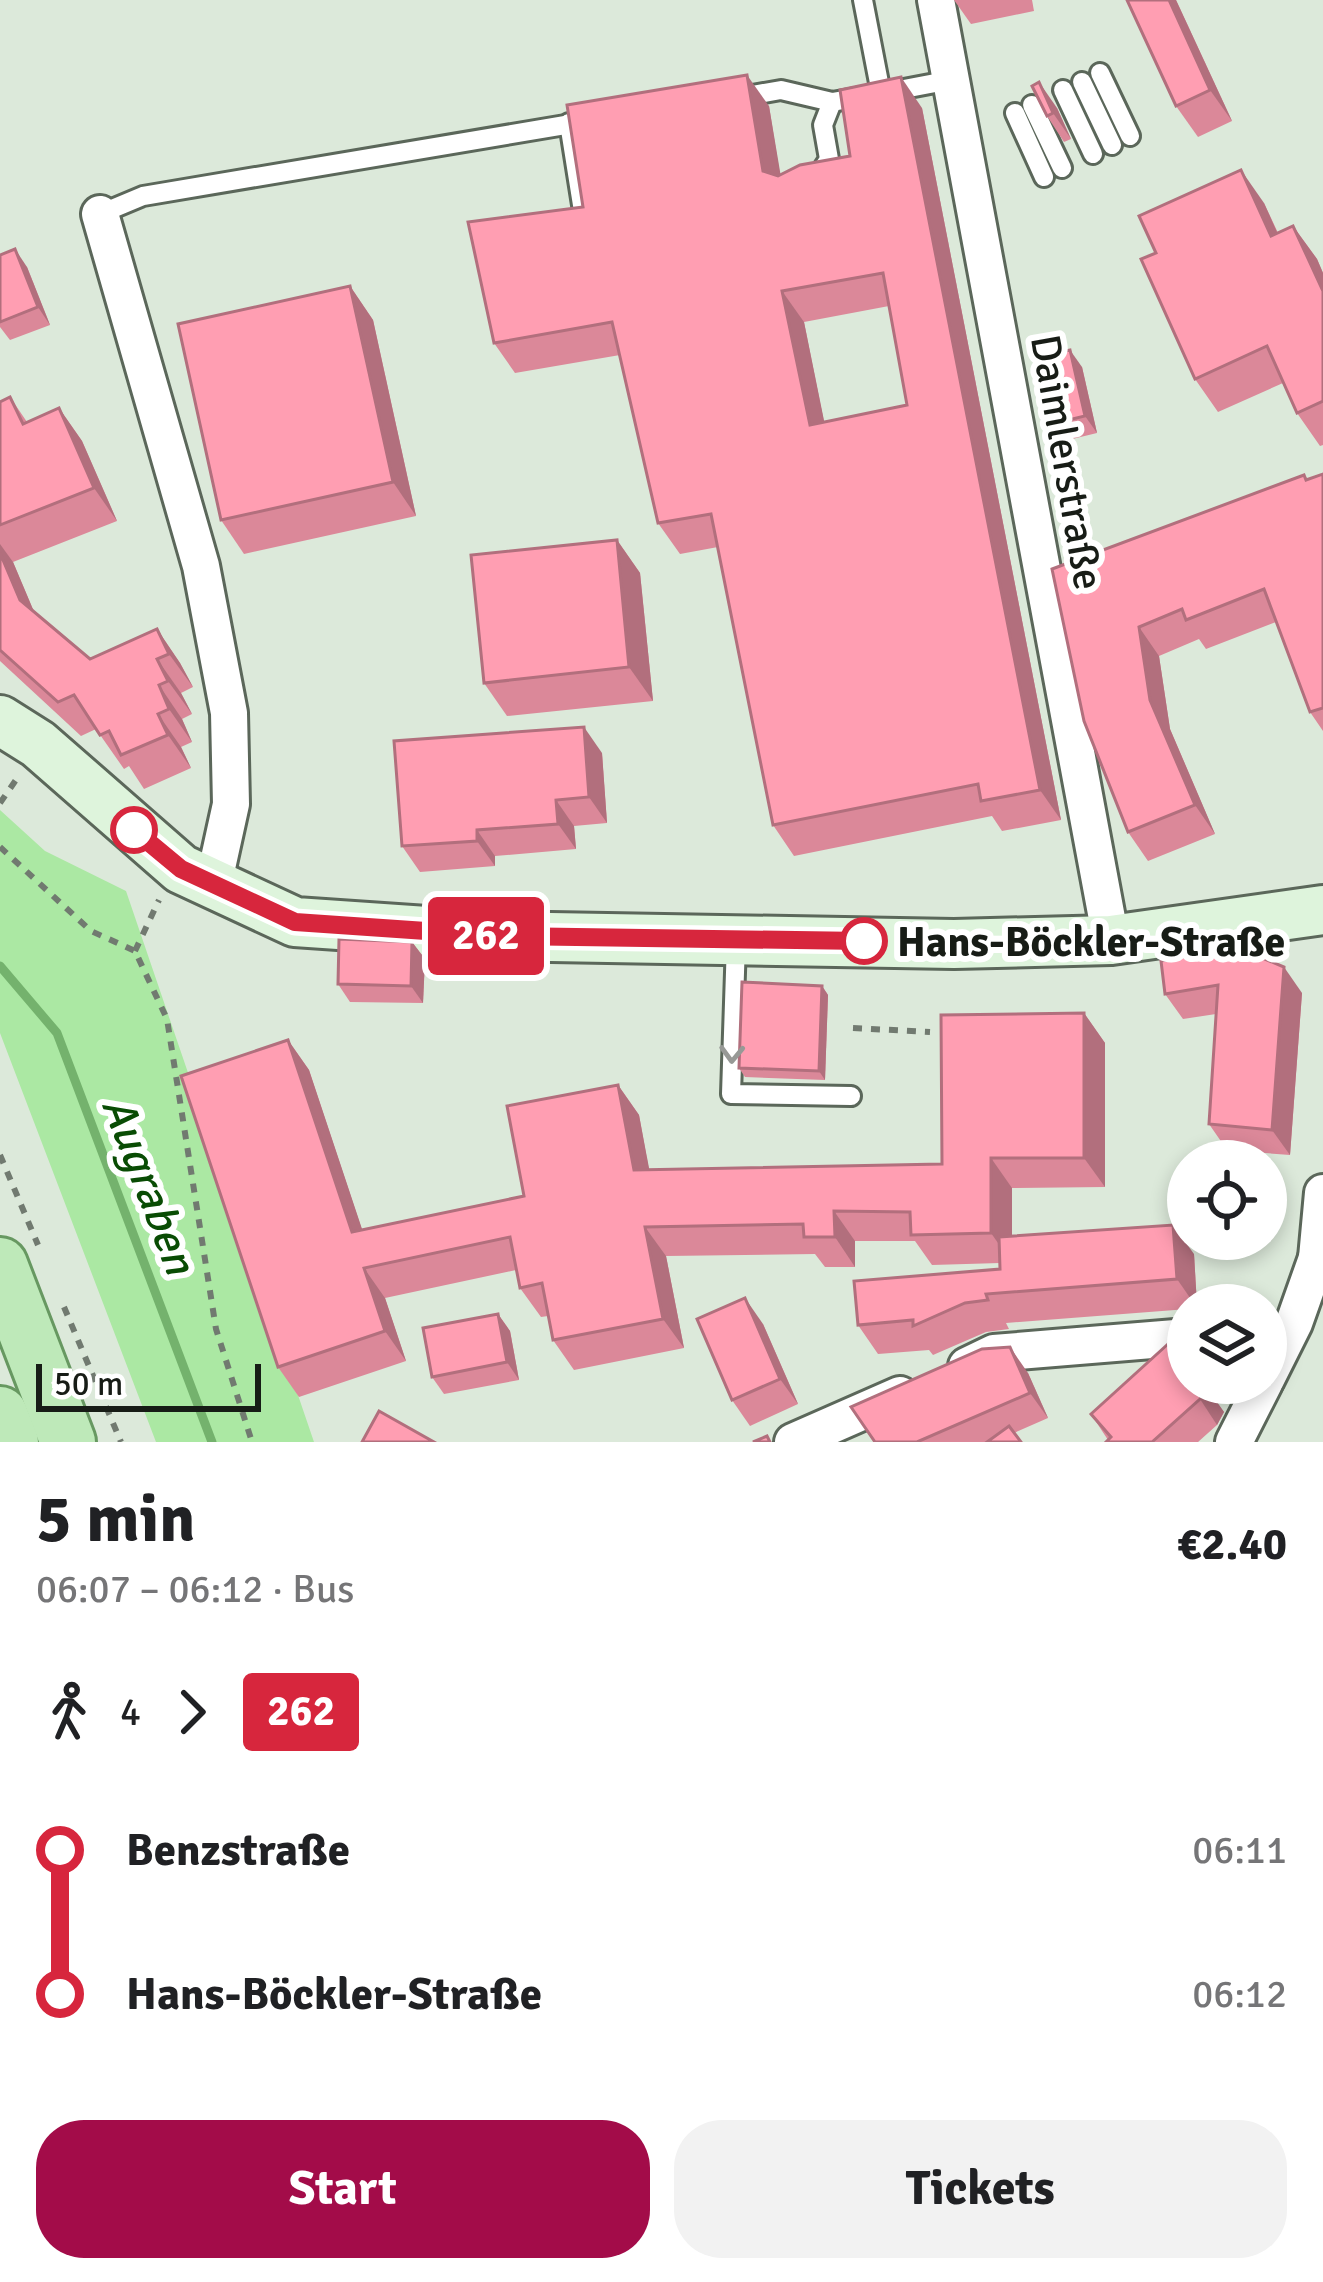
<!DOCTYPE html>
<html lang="en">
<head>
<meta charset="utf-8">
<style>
	:root { --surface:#fff; --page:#f2f2f2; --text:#202124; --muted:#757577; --accent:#a30c49 }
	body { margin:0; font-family:Signika,sans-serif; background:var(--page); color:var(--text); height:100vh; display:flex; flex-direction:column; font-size:45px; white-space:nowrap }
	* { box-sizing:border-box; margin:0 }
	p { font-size:39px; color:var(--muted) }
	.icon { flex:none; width:66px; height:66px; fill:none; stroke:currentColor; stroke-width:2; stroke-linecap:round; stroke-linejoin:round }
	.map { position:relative; height:1442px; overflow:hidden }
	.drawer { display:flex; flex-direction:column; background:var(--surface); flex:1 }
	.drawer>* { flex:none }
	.badge { padding:0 24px; border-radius:9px; font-size:42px; line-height:78px }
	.fabs { position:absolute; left:1167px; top:1140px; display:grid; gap:24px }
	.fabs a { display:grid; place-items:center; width:120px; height:120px; border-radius:50%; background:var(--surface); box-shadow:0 6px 18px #0003; font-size:60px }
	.scale { position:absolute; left:36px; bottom:30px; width:225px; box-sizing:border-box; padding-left:12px; border:6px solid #171c16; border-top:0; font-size:33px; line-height:42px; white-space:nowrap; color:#171c16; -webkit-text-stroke:9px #fff; paint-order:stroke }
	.map>.badge { position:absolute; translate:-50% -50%; box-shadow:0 0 0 6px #fff }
	.legs { display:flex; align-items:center; gap:18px; height:132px; padding:0 36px; font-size:39px }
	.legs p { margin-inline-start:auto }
	.summary { display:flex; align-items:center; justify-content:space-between; height:204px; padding:0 36px }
	h1 { font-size:66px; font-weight:700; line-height:90px }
	.cta { display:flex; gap:24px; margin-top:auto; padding:24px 36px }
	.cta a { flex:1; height:138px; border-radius:48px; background:var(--accent); color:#fff; font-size:48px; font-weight:700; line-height:138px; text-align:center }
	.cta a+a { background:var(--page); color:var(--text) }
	ul { padding:0 36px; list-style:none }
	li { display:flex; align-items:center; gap:42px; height:144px; font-size:45px }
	li i { display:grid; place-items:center; width:18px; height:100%; margin:0 15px; background:currentColor }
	li i::after { content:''; width:30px; height:30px; margin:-15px; border:9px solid; border-radius:50%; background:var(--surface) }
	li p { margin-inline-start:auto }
	li:first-child i { background:linear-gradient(#0000 50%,currentColor 0) }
	li:last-child i { background:linear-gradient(currentColor 50%,#0000 0) }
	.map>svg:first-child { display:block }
	.green { fill:#abe8a3 }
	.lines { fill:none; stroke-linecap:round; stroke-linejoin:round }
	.stream { stroke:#74b26d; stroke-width:9 }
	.lane-casing { stroke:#5b675a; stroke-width:24 }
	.street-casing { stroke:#5b675a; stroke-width:42 }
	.secondary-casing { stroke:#5b675a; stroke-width:54 }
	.primary-casing { stroke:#679861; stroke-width:60 }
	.path { stroke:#717a70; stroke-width:6; stroke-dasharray:9 9; stroke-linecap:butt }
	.lane { stroke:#fff; stroke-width:18 }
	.street { stroke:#fff; stroke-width:36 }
	.secondary { stroke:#def4dc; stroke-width:48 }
	.primary { stroke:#bee9b9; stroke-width:54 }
	.wall { fill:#db8899; fill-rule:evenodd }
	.shaded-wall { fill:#b26f7d }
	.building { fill:#ff9eb2; stroke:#b26f7d; stroke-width:3; fill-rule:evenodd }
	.oneway { stroke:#979996 }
	.line-1-casing { stroke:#fff; stroke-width:27 }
	.line-1 { stroke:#d7263d; stroke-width:18 }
	.stop-1-dot { fill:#fff; stroke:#d7263d; stroke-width:6 }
	.labels { text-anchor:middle; stroke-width:12; stroke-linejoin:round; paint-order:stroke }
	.street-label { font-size:42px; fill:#171c16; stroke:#fff }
	.stop-label { font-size:42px; font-weight:bold; fill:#171c16; stroke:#fff; text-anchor:start }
	.water-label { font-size:45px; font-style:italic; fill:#094c04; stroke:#fff }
</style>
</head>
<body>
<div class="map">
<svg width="1323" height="1442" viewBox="0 0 1323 1442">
	<rect width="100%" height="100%" fill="#dce9da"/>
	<!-- green -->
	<path class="green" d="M 0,810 L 45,851 L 126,891 L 314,1442 L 156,1442 L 0,1033 Z"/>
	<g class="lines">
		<!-- stream -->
		<path class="stream" d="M 0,966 L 57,1033 L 212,1442"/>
		<defs>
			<g id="lane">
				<path d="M 863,0 L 881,93"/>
				<path d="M 1100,73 L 1130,136"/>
				<path d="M 1082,82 L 1112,145"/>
				<path d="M 1063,90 L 1093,154"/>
				<path d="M 888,92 L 951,80"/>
				<path d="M 741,97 L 781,90 L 832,102 L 861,97"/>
				<path d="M 1032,105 L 1062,168"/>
				<path d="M 1015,113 L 1044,177"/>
				<path d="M 569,123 L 586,230"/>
				<path d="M 815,181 L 829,159 L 823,125 L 832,102"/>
				<path d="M 100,214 L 143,196 L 589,121"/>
				<path d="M 736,942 L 731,1094 L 851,1096"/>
			</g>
			<g id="street">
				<path d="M 936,0 L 1111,940"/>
				<path d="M 100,214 L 201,566 L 229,713 L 231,804 L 213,886"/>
				<path d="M 1323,1193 L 1317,1258 L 1323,1261"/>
				<path d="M 967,1366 L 994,1353 L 1188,1337"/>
				<path d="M 1266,1379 L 1294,1323 L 1317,1258"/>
				<path d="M 793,1442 L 900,1395"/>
				<path d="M 1234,1442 L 1264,1383"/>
			</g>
			<path id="secondary" d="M 0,720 L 38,744 L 181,869 L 295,922 L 499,936 L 954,944 L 1111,940 L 1323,910"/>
			<g id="primary">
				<path d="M 0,1265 L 68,1442"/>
				<path d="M 0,1414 L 11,1442"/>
			</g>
		</defs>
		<!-- lane casing -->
		<use href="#lane" class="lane-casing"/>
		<!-- street casing -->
		<use href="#street" class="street-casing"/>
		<!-- secondary casing -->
		<use href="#secondary" class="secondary-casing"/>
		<!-- primary casing -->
		<use href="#primary" class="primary-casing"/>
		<!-- path -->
		<g class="path">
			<path d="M 0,803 L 18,777"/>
			<path d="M 0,847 L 91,931 L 135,951 L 167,1019 L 216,1329 L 252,1442"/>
			<path d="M 135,951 L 159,900"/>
			<path d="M 853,1028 L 930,1032"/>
			<path d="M 0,1155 L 38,1245"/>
			<path d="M 64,1307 L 121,1442"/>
		</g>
		<!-- lane -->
		<use href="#lane" class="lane"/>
		<!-- street -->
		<use href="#street" class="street"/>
		<!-- secondary -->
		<use href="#secondary" class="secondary"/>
		<!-- primary -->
		<use href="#primary" class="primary"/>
	</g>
	<!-- wall -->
	<g class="wall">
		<path d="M 954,0 L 1032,0 L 1034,11 L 971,24 Z"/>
		<path d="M 1127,0 L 1176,0 L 1232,121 L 1198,137 L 1176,106 Z"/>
		<path d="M 769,106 L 780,175 L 850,156 L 922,108 L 1061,820 L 1002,831 L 992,816 L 794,856 L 773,825 L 718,547 L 680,554 L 658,523 L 620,355 L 515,373 L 494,343 L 583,207 ZM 889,306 L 907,405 L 824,422 L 804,322 Z"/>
		<path d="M 1057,108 L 1071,139 L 1064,142 L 1047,116 Z"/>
		<path d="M 1264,203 L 1278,233 L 1293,226 L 1317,259 L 1323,273 L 1323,445 L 1320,446 L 1297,413 L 1283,383 L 1218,412 L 1195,379 Z"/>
		<path d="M 0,255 L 27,267 L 50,325 L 10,340 L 0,327 Z"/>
		<path d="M 350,286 L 373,320 L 416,516 L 244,554 L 221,520 Z"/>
		<path d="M 1082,367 L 1097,433 L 1064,441 L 1052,424 Z"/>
		<path d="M 10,397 L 27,422 L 59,408 L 82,441 L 117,521 L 13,562 L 34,612 L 90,659 L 157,629 L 180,663 L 193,687 L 181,693 L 192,714 L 182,719 L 192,742 L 181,747 L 191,768 L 144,789 L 129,766 L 124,769 L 96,729 L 81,736 L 0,661 L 0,402 Z"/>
		<path d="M 1323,474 L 1323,731 L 1310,712 L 1276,622 L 1206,649 L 1199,639 L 1159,656 L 1170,729 L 1215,834 L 1148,861 L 1128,832 L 1052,569 L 1304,475 L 1308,479 Z"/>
		<path d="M 617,540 L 640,573 L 653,701 L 507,716 L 484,683 Z"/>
		<path d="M 602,753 L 607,823 L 574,826 L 576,849 L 495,856 L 495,866 L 420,872 L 402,846 Z"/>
		<path d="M 412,942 L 425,959 L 423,1003 L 350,1002 L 338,984 Z"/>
		<path d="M 1161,961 L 1302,993 L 1290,1155 L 1227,1150 L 1209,1124 L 1216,1014 L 1183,1019 L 1165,994 Z"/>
		<path d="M 822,986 L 828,995 L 825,1080 L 745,1077 L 739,1068 Z"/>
		<path d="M 1084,1013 L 1105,1043 L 1105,1187 L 1012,1188 L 1012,1236 L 1194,1254 L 1197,1305 L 1188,1305 L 1188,1309 L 1006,1323 L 1009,1329 L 986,1332 L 933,1355 L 929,1350 L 878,1354 L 858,1325 L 1000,1269 L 1000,1263 L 932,1265 L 915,1241 L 855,1241 L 855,1267 L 825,1267 L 815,1254 L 666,1256 L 684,1348 L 574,1370 L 553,1340 L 548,1316 L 541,1317 L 520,1288 L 516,1270 L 385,1298 L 406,1361 L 299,1397 L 278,1367 L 288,1040 L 309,1070 L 362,1230 L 524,1196 L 618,1085 L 639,1115 L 649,1170 L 942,1164 Z"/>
		<path d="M 498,1314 L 510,1331 L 519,1380 L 444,1394 L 432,1377 Z"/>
		<path d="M 763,1324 L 798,1404 L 750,1426 L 732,1400 Z"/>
		<path d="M 1168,1344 L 1224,1412 L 1217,1425 L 1198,1442 L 1106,1442 L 1108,1440 L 1091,1414 Z"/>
		<path d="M 1028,1373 L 1048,1418 L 1014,1433 L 1021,1442 L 875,1442 Z"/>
	</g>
	<!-- shaded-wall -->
	<g class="shaded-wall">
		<path d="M 1169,0 L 1176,0 L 1232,121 L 1210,90 Z"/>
		<path d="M 747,75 L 769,106 L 785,201 L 763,171 Z"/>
		<path d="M 901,77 L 922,108 L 1061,820 L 1040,790 Z"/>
		<path d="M 1039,82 L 1057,108 L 1071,139 L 1053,113 Z"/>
		<path d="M 1241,170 L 1264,203 L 1294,270 L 1271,236 Z"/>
		<path d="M 1293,226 L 1317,259 L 1323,273 L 1323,291 Z"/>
		<path d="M 15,249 L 27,267 L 50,325 L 38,307 Z"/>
		<path d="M 350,286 L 373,320 L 416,516 L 393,482 Z"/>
		<path d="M 782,291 L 804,322 L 831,455 L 810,425 Z"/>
		<path d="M 1070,350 L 1082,367 L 1097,433 L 1085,416 Z"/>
		<path d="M 59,408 L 82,441 L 117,521 L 94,488 Z"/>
		<path d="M 617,540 L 640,573 L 653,701 L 629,667 Z"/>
		<path d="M 0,544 L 13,562 L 43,633 L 20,600 L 0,553 Z"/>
		<path d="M 1139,627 L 1159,656 L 1170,729 L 1215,834 L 1195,805 L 1150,700 Z"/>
		<path d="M 157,629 L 180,663 L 193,687 L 169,654 Z"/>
		<path d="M 157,659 L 181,693 L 192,714 L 168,681 Z"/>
		<path d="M 159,685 L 182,719 L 192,742 L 169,709 Z"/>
		<path d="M 158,714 L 181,747 L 191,768 L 168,735 Z"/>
		<path d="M 584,727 L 602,753 L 607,823 L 589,797 Z"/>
		<path d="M 556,800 L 574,826 L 576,849 L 558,824 Z"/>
		<path d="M 477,830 L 495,856 L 495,866 L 477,841 Z"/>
		<path d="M 412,942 L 425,959 L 423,1003 L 411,986 Z"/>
		<path d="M 1284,967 L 1302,993 L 1290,1155 L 1272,1130 Z"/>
		<path d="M 822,986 L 828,995 L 825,1080 L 819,1071 Z"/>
		<path d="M 1084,1013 L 1105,1043 L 1105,1187 L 1084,1158 Z"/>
		<path d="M 288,1040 L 309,1070 L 373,1262 L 352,1232 Z"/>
		<path d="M 618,1085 L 639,1115 L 655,1200 L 634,1170 Z"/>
		<path d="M 991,1158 L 1012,1188 L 1012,1263 L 991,1233 Z"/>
		<path d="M 834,1211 L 855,1241 L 855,1267 L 835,1237 Z"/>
		<path d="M 1173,1225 L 1194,1254 L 1197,1305 L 1195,1305 L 1177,1279 Z"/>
		<path d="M 645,1227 L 666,1256 L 684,1348 L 663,1319 Z"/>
		<path d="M 364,1268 L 385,1298 L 406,1361 L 385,1331 Z"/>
		<path d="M 745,1298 L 763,1324 L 798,1404 L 780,1379 Z"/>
		<path d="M 498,1314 L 510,1331 L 519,1380 L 507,1362 Z"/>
		<path d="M 1010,1347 L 1028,1373 L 1048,1418 L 1030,1393 Z"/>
		<path d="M 1206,1386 L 1224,1412 L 1217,1425 L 1200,1399 Z"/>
	</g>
	<!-- building -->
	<g class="building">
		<path d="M 1127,0 L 1169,0 L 1210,90 L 1176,106 Z"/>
		<path d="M 747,75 L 763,171 L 778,176 L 800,165 L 850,156 L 840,90 L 901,77 L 1040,790 L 981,801 L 978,784 L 773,825 L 711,514 L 658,523 L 612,322 L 494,343 L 468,222 L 583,207 L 567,105 ZM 883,273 L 907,405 L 810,425 L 782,291 Z"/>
		<path d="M 1039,82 L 1053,113 L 1047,116 L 1032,86 Z"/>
		<path d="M 1241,170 L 1271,236 L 1293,226 L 1323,291 L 1323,401 L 1297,413 L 1267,346 L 1195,379 L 1141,259 L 1156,253 L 1139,216 Z"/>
		<path d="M 15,249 L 38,307 L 0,322 L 0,255 Z"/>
		<path d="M 350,286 L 393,482 L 221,520 L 178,324 Z"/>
		<path d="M 1070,350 L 1085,416 L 1052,424 L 1036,357 Z"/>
		<path d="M 10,397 L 23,424 L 59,408 L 94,488 L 0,525 L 0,402 Z"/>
		<path d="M 1323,474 L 1323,708 L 1310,712 L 1264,589 L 1186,620 L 1182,609 L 1139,627 L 1150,700 L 1195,805 L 1128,832 L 1084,721 L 1052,569 L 1304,475 L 1306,480 Z"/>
		<path d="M 617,540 L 629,667 L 484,683 L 471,555 Z"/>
		<path d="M 0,553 L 20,600 L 90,659 L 157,629 L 169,654 L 157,659 L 168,681 L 159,685 L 169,709 L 158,714 L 168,735 L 121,755 L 109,731 L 100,735 L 74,695 L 58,702 L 0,650 Z"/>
		<path d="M 584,727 L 589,797 L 556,800 L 558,824 L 477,830 L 477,841 L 402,846 L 394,741 Z"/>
		<path d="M 339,939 L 412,942 L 411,986 L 338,984 Z"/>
		<path d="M 1236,947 L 1284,967 L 1272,1130 L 1209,1124 L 1218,985 L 1165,994 L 1161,961 Z"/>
		<path d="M 742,982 L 822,986 L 819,1071 L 739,1068 Z"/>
		<path d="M 1084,1013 L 1084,1158 L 991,1158 L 991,1233 L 911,1235 L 910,1212 L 834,1211 L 835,1237 L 804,1237 L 803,1224 L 645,1227 L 663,1319 L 553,1340 L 542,1283 L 520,1288 L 510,1237 L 364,1268 L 385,1331 L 278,1367 L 181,1076 L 288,1040 L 352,1232 L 524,1196 L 507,1106 L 618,1085 L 634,1170 L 942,1164 L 941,1015 Z"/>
		<path d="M 1173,1225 L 1177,1279 L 986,1294 L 988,1300 L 965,1303 L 913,1326 L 913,1320 L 858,1325 L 854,1281 L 1000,1269 L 999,1237 Z"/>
		<path d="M 745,1298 L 780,1379 L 732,1400 L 697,1319 Z"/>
		<path d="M 498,1314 L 507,1362 L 432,1377 L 423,1328 Z"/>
		<path d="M 1168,1344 L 1188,1366 L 1188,1383 L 1203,1383 L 1206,1386 L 1200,1399 L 1152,1442 L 1106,1442 L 1111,1437 L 1091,1414 Z"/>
		<path d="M 1010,1347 L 1030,1393 L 917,1442 L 875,1442 L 851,1407 L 982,1349 Z"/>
		<path d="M 379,1411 L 434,1442 L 362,1442 Z"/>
		<path d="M 1009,1426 L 1021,1442 L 987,1442 Z"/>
		<path d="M 767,1436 L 770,1442 L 753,1442 Z"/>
	</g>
	<!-- one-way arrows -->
	<defs><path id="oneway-chevron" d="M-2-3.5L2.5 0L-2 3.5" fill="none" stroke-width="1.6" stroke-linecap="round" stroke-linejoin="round" transform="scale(3)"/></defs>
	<use class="oneway" href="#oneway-chevron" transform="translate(732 1054) rotate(92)"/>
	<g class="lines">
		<defs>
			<path id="line-1" d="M 134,830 L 181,869 L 295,922 L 499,936 L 864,941"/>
		</defs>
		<!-- line-1 casing -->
		<use href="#line-1" class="line-1-casing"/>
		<!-- line-1 -->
		<use href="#line-1" class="line-1"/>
	</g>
	<!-- markers -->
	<g class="stop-1-dot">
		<circle cx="134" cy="830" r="21"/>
		<circle cx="864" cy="941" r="21"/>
	</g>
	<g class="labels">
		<!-- street labels -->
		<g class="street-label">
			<text transform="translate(1068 462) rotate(80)" y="15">Daimlerstraße</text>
		</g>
		<!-- stop labels -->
		<g class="stop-label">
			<text x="897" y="956">Hans-Böckler-Straße</text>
		</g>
		<!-- water labels -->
		<g class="water-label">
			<text transform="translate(150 1185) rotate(69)" y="16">Augraben</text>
		</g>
	</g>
</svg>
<div class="fabs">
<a><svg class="icon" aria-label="locate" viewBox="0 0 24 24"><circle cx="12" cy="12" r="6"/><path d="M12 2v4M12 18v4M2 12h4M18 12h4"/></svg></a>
<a><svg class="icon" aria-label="layers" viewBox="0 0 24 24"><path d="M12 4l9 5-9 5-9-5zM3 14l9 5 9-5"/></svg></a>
</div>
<div class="scale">50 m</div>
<b class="badge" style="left:486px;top:936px;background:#d7263d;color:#fff">262</b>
</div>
<section class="drawer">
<div class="summary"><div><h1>5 min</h1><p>06:07 – 06:12 · Bus</p></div><b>€2.40</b></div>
<div class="legs"><svg class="icon" aria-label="walk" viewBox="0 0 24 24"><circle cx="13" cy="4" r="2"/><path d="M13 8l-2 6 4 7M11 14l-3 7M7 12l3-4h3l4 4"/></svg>4<svg class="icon" aria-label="forward" viewBox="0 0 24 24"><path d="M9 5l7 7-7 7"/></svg><b class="badge" style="background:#d7263d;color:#fff">262</b></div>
<ul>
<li><i style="color:#d7263d"></i><b>Benzstraße</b><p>06:11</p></li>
<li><i style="color:#d7263d"></i><b>Hans-Böckler-Straße</b><p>06:12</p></li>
</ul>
<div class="cta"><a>Start</a><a>Tickets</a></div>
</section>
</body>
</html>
